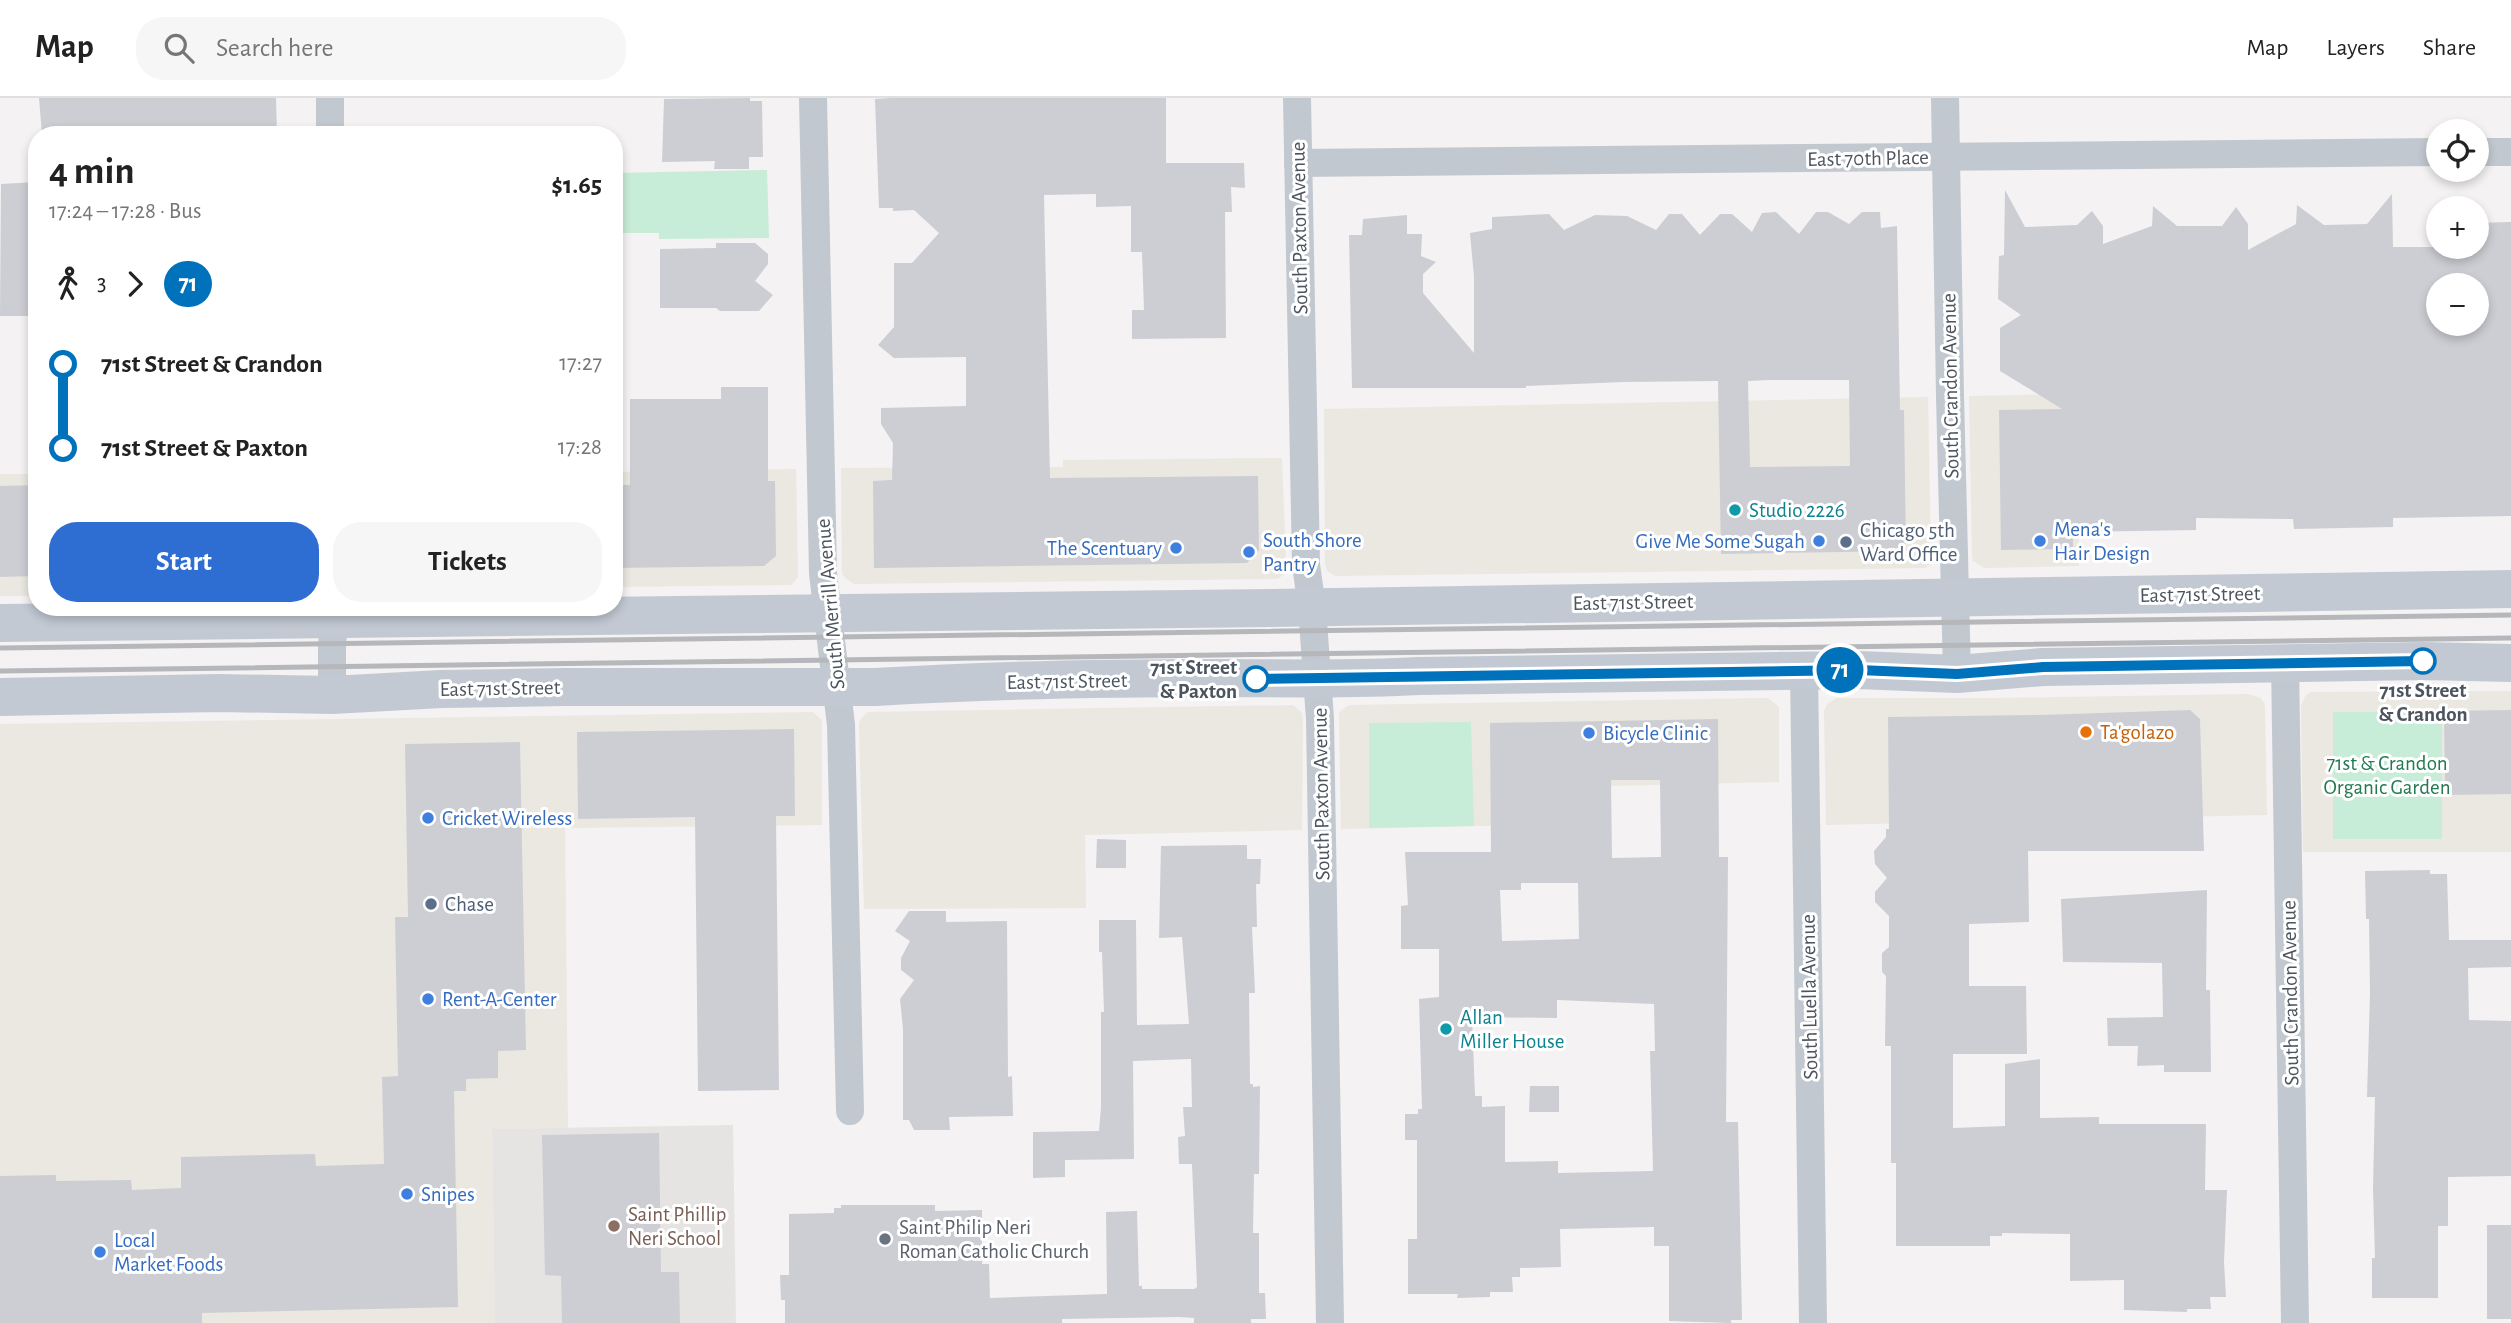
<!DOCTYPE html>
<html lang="en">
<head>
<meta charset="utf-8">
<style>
	:root { --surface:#fff; --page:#f6f6f6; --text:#222; --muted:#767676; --line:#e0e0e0; --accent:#2e6dd2 }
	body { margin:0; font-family:"Alegreya Sans",sans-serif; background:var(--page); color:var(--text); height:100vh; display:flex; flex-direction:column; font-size:26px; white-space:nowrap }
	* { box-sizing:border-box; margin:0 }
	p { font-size:23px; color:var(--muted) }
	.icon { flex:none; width:38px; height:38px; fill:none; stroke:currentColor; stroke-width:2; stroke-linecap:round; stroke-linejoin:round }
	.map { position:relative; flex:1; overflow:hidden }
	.side { position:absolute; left:28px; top:28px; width:595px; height:490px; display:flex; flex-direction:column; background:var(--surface); border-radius:28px; box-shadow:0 4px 10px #0003 }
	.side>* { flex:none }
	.badge { padding:0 14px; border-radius:23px; font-size:24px; line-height:46px }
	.buttons { position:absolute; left:2426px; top:21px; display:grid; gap:14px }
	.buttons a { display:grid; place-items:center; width:63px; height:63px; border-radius:50%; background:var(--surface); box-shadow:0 4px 10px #0003; font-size:35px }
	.map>.badge { position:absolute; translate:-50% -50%; box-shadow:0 0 0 4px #fff }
	.legs { display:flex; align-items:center; gap:10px; height:77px; padding:0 21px; font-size:23px }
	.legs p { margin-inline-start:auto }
	.headline { display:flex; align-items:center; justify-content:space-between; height:119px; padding:0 21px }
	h1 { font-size:38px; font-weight:600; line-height:52px }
	.primary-button { display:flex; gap:14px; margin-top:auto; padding:14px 21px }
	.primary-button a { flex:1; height:80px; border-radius:28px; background:var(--accent); color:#fff; font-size:28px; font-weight:600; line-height:80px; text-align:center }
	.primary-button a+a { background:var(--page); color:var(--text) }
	ul { padding:0 21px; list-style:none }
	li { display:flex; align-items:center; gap:24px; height:84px; font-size:26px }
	li i { display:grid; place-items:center; width:10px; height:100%; margin:0 9px; background:currentColor }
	li i::after { content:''; width:18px; height:18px; margin:-9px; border:5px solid; border-radius:50%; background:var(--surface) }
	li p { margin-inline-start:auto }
	li:first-child i { background:linear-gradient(#0000 50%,currentColor 0) }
	li:last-child i { background:linear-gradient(currentColor 50%,#0000 0) }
	header { display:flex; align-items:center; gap:42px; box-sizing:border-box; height:98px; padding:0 35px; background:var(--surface); border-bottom:2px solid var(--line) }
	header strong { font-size:33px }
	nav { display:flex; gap:38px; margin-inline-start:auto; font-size:24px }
	.search { width:490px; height:63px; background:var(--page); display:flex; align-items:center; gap:18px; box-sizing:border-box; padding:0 24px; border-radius:28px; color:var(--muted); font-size:26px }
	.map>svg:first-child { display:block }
	.commercial { fill:#eae8e0 }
	.education { fill:#e5e4e3 }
	.green { fill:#c7ecd7 }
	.building { fill:#cdced4; fill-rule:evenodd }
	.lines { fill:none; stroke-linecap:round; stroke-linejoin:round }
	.minor { stroke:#c2c8cf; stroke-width:28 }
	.secondary { stroke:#c2c9d3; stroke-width:38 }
	.rail { stroke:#b5b7bb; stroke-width:5 }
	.line-1-casing { stroke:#fff; stroke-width:16 }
	.line-1 { stroke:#0072bc; stroke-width:10 }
	.culture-dot { fill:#0f9aa8; stroke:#fff; stroke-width:2.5 }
	.shop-dot { fill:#3f7fe0; stroke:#fff; stroke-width:2.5 }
	.service-dot { fill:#5c6f8a; stroke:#fff; stroke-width:2.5 }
	.stop-1-dot { fill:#fff; stroke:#0072bc; stroke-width:3.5 }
	.food-dot { fill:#e8710a; stroke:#fff; stroke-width:2.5 }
	.education-dot { fill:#8d6e63; stroke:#fff; stroke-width:2.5 }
	.worship-dot { fill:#6b7280; stroke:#fff; stroke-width:2.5 }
	.labels { text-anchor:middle; stroke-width:6; stroke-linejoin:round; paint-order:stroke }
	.street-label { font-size:21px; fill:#4c545e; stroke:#fff }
	.culture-label { font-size:21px; fill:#0d838f; stroke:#fff; text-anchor:start }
	.shop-label { font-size:21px; fill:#366cbe; stroke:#fff; text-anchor:start }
	.service-label { font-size:21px; fill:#4e5e75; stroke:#fff; text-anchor:start }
	.stop-label { font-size:21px; font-weight:bold; fill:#4c545e; stroke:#fff; text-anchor:end }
	.food-label { font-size:21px; fill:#c56008; stroke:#fff; text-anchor:start }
	.park-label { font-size:21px; fill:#227952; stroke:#fff }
	.education-label { font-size:21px; fill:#785e54; stroke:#fff; text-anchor:start }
	.worship-label { font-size:21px; fill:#5b616d; stroke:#fff; text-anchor:start }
</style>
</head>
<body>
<header>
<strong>Map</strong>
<div class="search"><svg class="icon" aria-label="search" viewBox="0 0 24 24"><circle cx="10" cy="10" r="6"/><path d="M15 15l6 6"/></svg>Search here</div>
<nav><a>Map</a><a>Layers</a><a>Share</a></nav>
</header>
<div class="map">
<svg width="2511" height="1225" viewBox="0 0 2511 1225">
	<rect width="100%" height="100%" fill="#f4f2f2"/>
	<!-- commercial -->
	<g class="commercial">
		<path d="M 2077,296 L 2079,468 L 1984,470 L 1972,462 L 1972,458 L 1969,298 Z"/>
		<path d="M 1928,299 L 1931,458 L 1931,466 L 1925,470 L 1335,478 L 1327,473 L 1325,466 L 1324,311 Z"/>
		<path d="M 1282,360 L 1286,468 L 1284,476 L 1278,481 L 854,486 L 845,480 L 842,475 L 841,370 L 1063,369 L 1063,362 Z"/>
		<path d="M 796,371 L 798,479 L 791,487 L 614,489 L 614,374 Z"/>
		<rect x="0" y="376" width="37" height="122"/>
		<path d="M 2511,593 L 2511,754 L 2303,754 L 2301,607 L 2306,597 L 2311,594 Z"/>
		<path d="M 2247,596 L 2261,600 L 2265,607 L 2267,717 L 1826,727 L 1824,613 L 1828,605 L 1837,600 L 1996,600 Z"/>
		<path d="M 1768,600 L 1779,609 L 1779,684 L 1568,689 L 1568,728 L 1474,728 L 1341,731 L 1339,620 L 1339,614 L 1349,607 Z"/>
		<path d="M 1293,607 L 1302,615 L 1303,622 L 1302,732 L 1085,737 L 1086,810 L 864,811 L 859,627 L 860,622 L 867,614 Z"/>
		<path d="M 813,614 L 822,622 L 822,727 L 565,730 L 568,1030 L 492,1031 L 495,1225 L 0,1225 L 0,626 Z"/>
	</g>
	<!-- education -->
	<path class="education" d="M 733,1027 L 736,1225 L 495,1225 L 492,1031 Z"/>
	<!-- green -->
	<g class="green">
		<path d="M 767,72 L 769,140 L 659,141 L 659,135 L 614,135 L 614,75 Z"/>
		<rect x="2333" y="614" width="109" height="127"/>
		<path d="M 1471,624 L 1474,728 L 1369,730 L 1369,625 Z"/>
	</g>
	<!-- building -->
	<g class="building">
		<path d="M 39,0 L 276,0 L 277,35 L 264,34 L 264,37 L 42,37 Z"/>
		<path d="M 750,0 L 750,3 L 762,3 L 763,59 L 749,59 L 749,71 L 714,71 L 715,63 L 662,64 L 664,1 Z"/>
		<path d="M 891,0 L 1166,0 L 1166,65 L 1244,65 L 1245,90 L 1231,89 L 1232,114 L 1225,114 L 1226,240 L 1132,241 L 1132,212 L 1144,212 L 1142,154 L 1131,154 L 1131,108 L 1096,109 L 1096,96 L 1044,97 L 1050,380 L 1258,378 L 1259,452 L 1247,465 L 874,470 L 873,383 L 892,382 L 893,345 L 881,326 L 881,310 L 966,308 L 966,259 L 894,260 L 878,247 L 894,229 L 894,165 L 912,165 L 939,135 L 914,112 L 893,113 L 893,110 L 879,110 L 875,1 Z"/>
		<path d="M 36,84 L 37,218 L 0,218 L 1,86 Z"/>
		<path d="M 2005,92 L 2025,129 L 2077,127 L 2092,113 L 2103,128 L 2103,146 L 2152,128 L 2153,108 L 2177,128 L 2222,128 L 2236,109 L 2248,126 L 2248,152 L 2296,126 L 2297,107 L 2324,127 L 2367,126 L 2392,96 L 2393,149 L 2476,149 L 2476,125 L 2511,124 L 2511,418 L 2393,420 L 2393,429 L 2294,431 L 2293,421 L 2196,420 L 2196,432 L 2073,434 L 2073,451 L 2001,452 L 1999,312 L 2062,311 L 2000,273 L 2000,230 L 2021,217 L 1998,201 L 1999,158 L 2004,157 ZM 2438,187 L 2476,187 L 2476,226 L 2438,226 Z"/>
		<path d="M 1776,114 L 1799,136 L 1816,114 L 1828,114 L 1849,126 L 1862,114 L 1880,114 L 1881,130 L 1897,128 L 1900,312 L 1904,312 L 1906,453 L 1721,456 L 1718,283 L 1624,284 L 1526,288 L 1526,290 L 1352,290 L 1349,137 L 1362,137 L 1363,121 L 1407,117 L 1407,136 L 1422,136 L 1421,158 L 1436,164 L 1423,176 L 1423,195 L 1474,255 L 1474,179 L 1470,135 L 1492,131 L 1492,119 L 1549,116 L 1564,132 L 1595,117 L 1627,118 L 1656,132 L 1669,116 L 1682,116 L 1700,137 L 1720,116 L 1732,116 L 1752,134 L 1762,115 ZM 1769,282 L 1849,282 L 1850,368 L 1750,369 L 1748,283 Z"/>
		<path d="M 716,145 L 755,145 L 768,156 L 768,166 L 755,183 L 773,197 L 759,213 L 720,213 L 716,210 L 660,210 L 660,151 L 716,150 Z"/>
		<path d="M 721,289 L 768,289 L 768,383 L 775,383 L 776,458 L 764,468 L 614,470 L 614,387 L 630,387 L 630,301 L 721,301 Z"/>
		<path d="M 37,387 L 37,478 L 0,479 L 0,388 Z"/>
		<path d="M 2190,612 L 2200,621 L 2204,753 L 2028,753 L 2029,824 L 1969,826 L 1969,888 L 2026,888 L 2027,956 L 1953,956 L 1953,1030 L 2005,1028 L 2005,966 L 2040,961 L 2040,1020 L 2099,1019 L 2099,1026 L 2206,1026 L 2205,1092 L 2227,1092 L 2224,1164 L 2226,1199 L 2210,1199 L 2211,1211 L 2187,1211 L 2187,1214 L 2124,1212 L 2124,1182 L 2070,1183 L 2070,1136 L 2002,1135 L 2002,1138 L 1990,1138 L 1990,1148 L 1896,1148 L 1896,1065 L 1891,1065 L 1891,948 L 1885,948 L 1886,878 L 1882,874 L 1882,855 L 1889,849 L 1889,818 L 1875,804 L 1875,794 L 1887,780 L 1875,766 L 1874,753 L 1886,739 L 1886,731 L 1889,731 L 1888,619 L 2041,617 Z"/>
		<path d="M 2511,612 L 2511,696 L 2445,697 L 2444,613 Z"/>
		<path d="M 1718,621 L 1719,759 L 1728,759 L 1726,1024 L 1738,1024 L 1742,1222 L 1731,1222 L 1731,1225 L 1669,1223 L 1669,1148 L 1654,1148 L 1654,1129 L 1560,1131 L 1561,1169 L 1520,1170 L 1520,1179 L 1512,1179 L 1513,1194 L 1490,1194 L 1490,1199 L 1457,1200 L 1458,1196 L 1408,1196 L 1408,1141 L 1417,1141 L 1417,1042 L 1405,1042 L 1405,1016 L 1418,1016 L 1418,1011 L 1422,1011 L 1419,901 L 1439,899 L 1439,851 L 1401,851 L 1401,808 L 1408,807 L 1405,754 L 1491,754 L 1490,625 ZM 1611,682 L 1660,682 L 1661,759 L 1612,760 ZM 1521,785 L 1578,785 L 1579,841 L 1502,843 L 1500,792 L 1521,792 ZM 1557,902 L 1654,906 L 1655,953 L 1650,953 L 1653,1073 L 1558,1075 L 1558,1063 L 1505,1064 L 1505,1008 L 1482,1009 L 1482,998 L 1475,998 L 1472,919 L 1557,920 Z"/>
		<path d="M 794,631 L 795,718 L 776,718 L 779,992 L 698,993 L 695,719 L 578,721 L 577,634 Z"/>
		<path d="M 520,644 L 526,952 L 498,953 L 498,980 L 466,981 L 466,993 L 454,993 L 458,1209 L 202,1215 L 202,1225 L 0,1225 L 0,1078 L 56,1077 L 56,1083 L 131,1082 L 132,1092 L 181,1090 L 181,1059 L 315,1056 L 316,1068 L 384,1066 L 382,979 L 398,978 L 395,819 L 408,819 L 405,646 Z"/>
		<path d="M 1097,741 L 1126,742 L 1126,770 L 1096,770 Z"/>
		<path d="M 1247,747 L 1247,761 L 1261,761 L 1260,786 L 1256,786 L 1257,829 L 1252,829 L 1255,895 L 1249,895 L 1250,986 L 1253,986 L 1253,989 L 1260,988 L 1259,1076 L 1254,1076 L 1253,1135 L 1259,1135 L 1259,1195 L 1265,1195 L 1266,1221 L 1251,1221 L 1251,1225 L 1194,1225 L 1194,1220 L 1179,1219 L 1062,1221 L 1062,1225 L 785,1225 L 785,1202 L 781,1202 L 780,1177 L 789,1177 L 789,1116 L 834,1115 L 834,1110 L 841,1110 L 841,1107 L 935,1107 L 935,1113 L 982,1112 L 982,1166 L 989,1166 L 990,1200 L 1107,1196 L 1106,1114 L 1137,1113 L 1139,1188 L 1142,1188 L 1142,1191 L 1194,1191 L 1197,1189 L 1192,1066 L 1179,1066 L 1178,1039 L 1185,1038 L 1183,1009 L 1192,1009 L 1191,961 L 1133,963 L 1134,1061 L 1065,1062 L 1065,1079 L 1033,1080 L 1033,1034 L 1099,1033 L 1101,1009 L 1101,914 L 1104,914 L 1102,854 L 1099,854 L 1099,822 L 1136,822 L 1137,927 L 1189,926 L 1182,839 L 1159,840 L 1161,748 Z"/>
		<path d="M 2430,772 L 2430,776 L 2447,776 L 2449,842 L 2511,842 L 2511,869 L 2468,870 L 2469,922 L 2511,923 L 2511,1078 L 2448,1079 L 2448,1128 L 2438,1128 L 2438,1200 L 2372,1200 L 2372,1160 L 2375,1160 L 2373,1091 L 2375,999 L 2367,999 L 2370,896 L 2369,821 L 2366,821 L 2365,773 Z"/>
		<path d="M 2207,792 L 2206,892 L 2210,892 L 2211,974 L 2164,974 L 2164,967 L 2137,968 L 2138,948 L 2108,948 L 2107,920 L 2163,919 L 2162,865 L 2063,864 L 2061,801 Z"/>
		<path d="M 909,813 L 946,813 L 946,824 L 1007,823 L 1008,979 L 1012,978 L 1013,1018 L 949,1019 L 950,1032 L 914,1032 L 909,1022 L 903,1022 L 903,931 L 900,901 L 914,882 L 901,872 L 901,860 L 910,843 L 895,833 Z"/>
		<path d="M 1530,988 L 1559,988 L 1559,1014 L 1529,1014 Z"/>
		<path d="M 659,1035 L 661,1174 L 679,1174 L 680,1225 L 562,1225 L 561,1178 L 545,1177 L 542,1037 Z"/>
		<rect x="2487" y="1127" width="24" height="94"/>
	</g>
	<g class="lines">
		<!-- minor -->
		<g class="minor">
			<path d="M 330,0 L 330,37"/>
			<path d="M 813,0 L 823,475 L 841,627 L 850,1013"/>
			<path d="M 1297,0 L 1306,467 L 1312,509 L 1320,621 L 1330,1225"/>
			<path d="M 1945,0 L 1950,298 L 1957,576"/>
			<path d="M 2476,54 L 2511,54"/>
			<path d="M 1298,65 L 2438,54"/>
			<path d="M 2285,565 L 2295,1225"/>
			<path d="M 1804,573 L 1813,1225"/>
			<path d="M 332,597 L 332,546 L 336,509"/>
		</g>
		<!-- secondary -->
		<g class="secondary">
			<path d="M 0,525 L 1271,510 L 2511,491"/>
			<path d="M 0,599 L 219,595 L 332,597 L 441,591 L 564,589 L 876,589 C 991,582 1106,580 1221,580 C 1287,580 1352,582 1418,578 L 1858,572 L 1957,576 L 2043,569 L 2424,563 L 2511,565"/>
		</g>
		<!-- rail -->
		<g class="rail">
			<path d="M 0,550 L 2511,517"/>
			<path d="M 0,573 L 2511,540"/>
		</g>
	</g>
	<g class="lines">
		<defs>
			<path id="line-1" d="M 1256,581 L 1858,572 L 1957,576 L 2043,569 L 2423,563"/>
		</defs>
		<!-- line-1 casing -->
		<use href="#line-1" class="line-1-casing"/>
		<!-- line-1 -->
		<use href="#line-1" class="line-1"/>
	</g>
	<!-- markers -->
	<g class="culture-dot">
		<circle cx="1735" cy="412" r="7"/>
		<circle cx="1446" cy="931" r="7"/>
	</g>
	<g class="shop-dot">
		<circle cx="1819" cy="443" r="7"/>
		<circle cx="2040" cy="443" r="7"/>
		<circle cx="1176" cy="450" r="7"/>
		<circle cx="1249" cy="454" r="7"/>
		<circle cx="1589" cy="635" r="7"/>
		<circle cx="428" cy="720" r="7"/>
		<circle cx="428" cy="901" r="7"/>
		<circle cx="407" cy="1096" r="7"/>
		<circle cx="100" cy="1154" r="7"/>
	</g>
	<g class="service-dot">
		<circle cx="1846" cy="444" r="7"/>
		<circle cx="431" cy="806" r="7"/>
	</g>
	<g class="stop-1-dot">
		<circle cx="2423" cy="563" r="12"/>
		<circle cx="1256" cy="581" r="12"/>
	</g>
	<circle class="food-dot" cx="2086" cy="634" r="7"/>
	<circle class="education-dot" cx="614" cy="1128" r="7"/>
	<circle class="worship-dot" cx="885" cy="1141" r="7"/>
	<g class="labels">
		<!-- street labels -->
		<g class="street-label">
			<text transform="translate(1868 60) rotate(-1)" y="7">East 70th Place</text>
			<text transform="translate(1299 130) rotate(-91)" y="7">South Paxton Avenue</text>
			<text transform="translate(1950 288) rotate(-91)" y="7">South Crandon Avenue</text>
			<text transform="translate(2200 496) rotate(-1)" y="7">East 71st Street</text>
			<text transform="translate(1633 504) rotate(-1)" y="7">East 71st Street</text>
			<text transform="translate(830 506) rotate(-95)" y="7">South Merrill Avenue</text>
			<text transform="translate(1067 583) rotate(-1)" y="7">East 71st Street</text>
			<text transform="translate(500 590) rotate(-1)" y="7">East 71st Street</text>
			<text transform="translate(1321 696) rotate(-91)" y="7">South Paxton Avenue</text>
			<text transform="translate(2290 895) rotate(-91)" y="7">South Crandon Avenue</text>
			<text transform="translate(1809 899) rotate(-91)" y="7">South Luella Avenue</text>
		</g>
		<!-- culture labels -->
		<g class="culture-label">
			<text x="1749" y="419">Studio 2226</text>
			<text x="1460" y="926">Allan<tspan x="1460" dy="24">Miller House</tspan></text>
		</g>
		<!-- shop labels -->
		<g class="shop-label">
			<text x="2054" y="438">Mena's<tspan x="2054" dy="24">Hair Design</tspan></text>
			<text x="1263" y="449">South Shore<tspan x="1263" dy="24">Pantry</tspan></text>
			<text x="1805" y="450" text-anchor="end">Give Me Some Sugah</text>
			<text x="1162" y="457" text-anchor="end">The Scentuary</text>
			<text x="1603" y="642">Bicycle Clinic</text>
			<text x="442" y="727">Cricket Wireless</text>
			<text x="442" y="908">Rent-A-Center</text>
			<text x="421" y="1103">Snipes</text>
			<text x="114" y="1149">Local<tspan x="114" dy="24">Market Foods</tspan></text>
		</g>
		<!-- service labels -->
		<g class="service-label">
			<text x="1860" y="439">Chicago 5th<tspan x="1860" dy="24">Ward Office</tspan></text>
			<text x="445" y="813">Chase</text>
		</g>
		<!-- stop labels -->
		<g class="stop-label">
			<text x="1237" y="576">71st Street<tspan x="1237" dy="24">&amp; Paxton</tspan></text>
			<text x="2423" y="599" text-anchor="middle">71st Street<tspan x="2423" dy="24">&amp; Crandon</tspan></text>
		</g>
		<!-- food labels -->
		<g class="food-label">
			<text x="2100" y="641">Ta'golazo</text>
		</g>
		<!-- park labels -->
		<g class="park-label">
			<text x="2387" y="672">71st &amp; Crandon<tspan x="2387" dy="24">Organic Garden</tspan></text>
		</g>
		<!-- education labels -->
		<g class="education-label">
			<text x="628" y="1123">Saint Phillip<tspan x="628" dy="24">Neri School</tspan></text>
		</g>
		<!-- worship labels -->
		<g class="worship-label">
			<text x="899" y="1136">Saint Philip Neri<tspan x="899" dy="24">Roman Catholic Church</tspan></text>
		</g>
	</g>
</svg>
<div class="buttons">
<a><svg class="icon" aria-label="locate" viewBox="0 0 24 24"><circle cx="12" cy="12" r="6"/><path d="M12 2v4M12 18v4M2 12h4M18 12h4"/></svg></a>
<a>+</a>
<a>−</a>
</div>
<b class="badge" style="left:1840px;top:572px;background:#0072bc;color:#fff">71</b>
<section class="side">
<div class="headline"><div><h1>4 min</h1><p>17:24 – 17:28 · Bus</p></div><b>$1.65</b></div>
<div class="legs"><svg class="icon" aria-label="walk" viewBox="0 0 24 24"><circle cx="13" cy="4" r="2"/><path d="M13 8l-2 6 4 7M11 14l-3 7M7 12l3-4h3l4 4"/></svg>3<svg class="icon" aria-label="forward" viewBox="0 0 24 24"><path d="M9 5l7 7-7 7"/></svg><b class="badge" style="background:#0072bc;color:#fff">71</b></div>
<ul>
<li><i style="color:#0072bc"></i><b>71st Street &amp; Crandon</b><p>17:27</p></li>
<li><i style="color:#0072bc"></i><b>71st Street &amp; Paxton</b><p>17:28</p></li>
</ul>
<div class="primary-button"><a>Start</a><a>Tickets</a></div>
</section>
</div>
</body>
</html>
